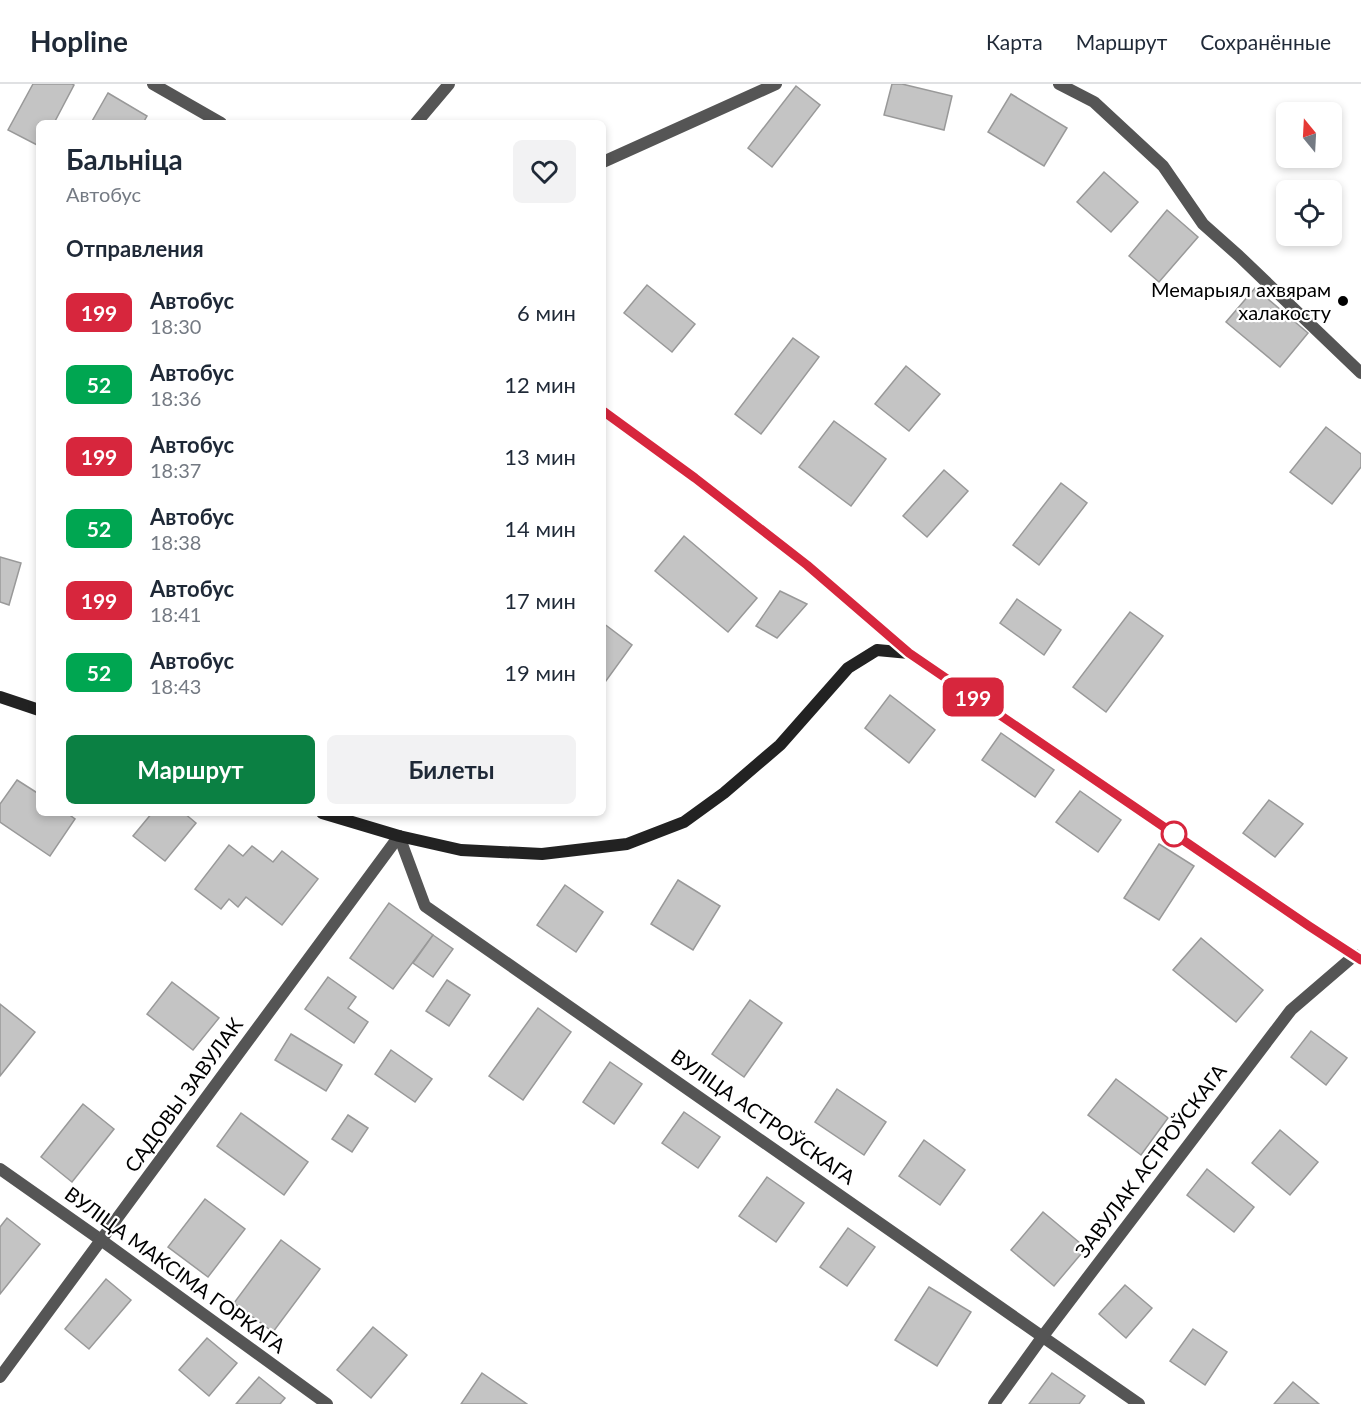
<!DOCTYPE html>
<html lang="ru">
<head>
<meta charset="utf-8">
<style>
	:root { --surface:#fff; --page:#f2f2f3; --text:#1f2937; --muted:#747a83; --line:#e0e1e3; --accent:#0b8043 }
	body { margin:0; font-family:Lato,sans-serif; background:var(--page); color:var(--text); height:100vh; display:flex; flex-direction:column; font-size:22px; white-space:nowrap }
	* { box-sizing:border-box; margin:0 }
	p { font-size:20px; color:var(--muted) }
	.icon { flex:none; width:33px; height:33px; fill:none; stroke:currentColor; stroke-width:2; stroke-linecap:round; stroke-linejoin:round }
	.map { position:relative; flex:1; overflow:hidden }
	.sheet { position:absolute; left:36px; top:36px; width:570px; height:696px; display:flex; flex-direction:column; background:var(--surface); border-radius:9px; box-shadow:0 3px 9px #0003 }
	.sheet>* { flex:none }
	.badge { padding:0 12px; border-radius:9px; font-size:21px; line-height:39px }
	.needle { width:39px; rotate:342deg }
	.fabs { position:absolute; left:1276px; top:18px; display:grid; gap:12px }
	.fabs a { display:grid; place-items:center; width:66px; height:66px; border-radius:9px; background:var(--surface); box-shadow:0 3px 9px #0003; font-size:30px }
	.map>.badge { position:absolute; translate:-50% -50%; box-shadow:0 0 0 3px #fff }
	h2 { padding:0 30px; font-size:22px; line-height:54px }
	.round { display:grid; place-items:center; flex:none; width:63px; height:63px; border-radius:9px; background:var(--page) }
	.headline { display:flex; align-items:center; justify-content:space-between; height:102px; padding:0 30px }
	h1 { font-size:28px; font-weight:700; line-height:45px }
	.cta { display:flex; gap:12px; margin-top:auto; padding:12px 30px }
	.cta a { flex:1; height:69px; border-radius:9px; background:var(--accent); color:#fff; font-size:24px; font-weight:700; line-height:69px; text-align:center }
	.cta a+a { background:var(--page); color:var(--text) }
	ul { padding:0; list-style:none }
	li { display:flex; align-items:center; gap:18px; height:72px; padding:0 30px }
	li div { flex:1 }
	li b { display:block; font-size:22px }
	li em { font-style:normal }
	li .badge { min-width:66px; font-weight:700; text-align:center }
	header { display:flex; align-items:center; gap:36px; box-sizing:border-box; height:84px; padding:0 30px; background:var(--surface); border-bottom:2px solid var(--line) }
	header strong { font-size:28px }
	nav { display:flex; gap:33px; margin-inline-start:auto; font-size:21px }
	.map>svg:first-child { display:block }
	.building { fill:#c4c4c4; stroke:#999; stroke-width:1.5 }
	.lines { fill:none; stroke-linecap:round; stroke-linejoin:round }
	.lane { stroke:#555; stroke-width:12 }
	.street { stroke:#555; stroke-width:12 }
	.secondary { stroke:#222; stroke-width:12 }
	.line-casing { stroke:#fff; stroke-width:14 }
	.line { stroke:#d7263d; stroke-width:9 }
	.poi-dot { fill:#000; stroke:#fff; stroke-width:2 }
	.stop-dot { fill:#fff; stroke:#d7263d; stroke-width:3 }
	.labels { text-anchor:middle; stroke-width:4.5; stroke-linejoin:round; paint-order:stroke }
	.poi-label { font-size:20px; fill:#000; stroke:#fff; text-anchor:end }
	.street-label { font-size:20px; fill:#000; stroke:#fff }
</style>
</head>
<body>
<header>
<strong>Hopline</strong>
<nav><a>Карта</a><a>Маршрут</a><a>Сохранённые</a></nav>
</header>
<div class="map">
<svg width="1361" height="1320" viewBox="0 0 1361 1320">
	<rect width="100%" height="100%" fill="#fff"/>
	<!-- building -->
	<g class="building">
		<path d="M 33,0 L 72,0 L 74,1 L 54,39 L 39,39 L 39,62 L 8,46 Z"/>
		<path d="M 892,0 L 902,0 L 952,12 L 944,46 L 884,31 Z"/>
		<path d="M 796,2 L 820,21 L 772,83 L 748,64 Z"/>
		<path d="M 108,9 L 147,32 L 143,39 L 91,39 Z"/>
		<path d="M 1011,10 L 1067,44 L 1044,82 L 988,48 Z"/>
		<path d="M 1104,88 L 1138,118 L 1111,148 L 1077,118 Z"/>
		<path d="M 1167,126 L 1198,153 L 1159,198 L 1129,172 Z"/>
		<path d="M 647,201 L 695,240 L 672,268 L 624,229 Z"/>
		<path d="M 1255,204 L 1308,249 L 1280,283 L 1226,238 Z"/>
		<path d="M 793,254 L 819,273 L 761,350 L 735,330 Z"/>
		<path d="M 906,282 L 940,310 L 909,347 L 875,320 Z"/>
		<path d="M 834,337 L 886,375 L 851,422 L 799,383 Z"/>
		<path d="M 1326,343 L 1361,370 L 1361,383 L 1332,420 L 1290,388 Z"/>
		<path d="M 944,386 L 968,407 L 927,453 L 903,432 Z"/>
		<path d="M 1061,399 L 1087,419 L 1039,481 L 1013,461 Z"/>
		<path d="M 684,452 L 757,514 L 728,548 L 655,487 Z"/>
		<path d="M 0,473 L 21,479 L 9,521 L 0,518 Z"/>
		<path d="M 780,507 L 807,520 L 777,554 L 756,542 Z"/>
		<path d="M 1017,515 L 1061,546 L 1044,571 L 1000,539 Z"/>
		<path d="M 1130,528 L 1163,552 L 1106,628 L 1073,603 Z"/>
		<path d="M 603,539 L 632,561 L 603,601 Z"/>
		<path d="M 890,611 L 935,646 L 909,679 L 865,644 Z"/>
		<path d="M 1001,649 L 1054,686 L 1035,713 L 982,676 Z"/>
		<path d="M 17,696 L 39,710 L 39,729 L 67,729 L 75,735 L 50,772 L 0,738 L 0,720 Z"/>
		<path d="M 1080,707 L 1121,736 L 1098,768 L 1056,738 Z"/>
		<path d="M 1269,716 L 1303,740 L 1275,773 L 1243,749 Z"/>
		<path d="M 152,729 L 184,729 L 196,739 L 165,777 L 133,752 Z"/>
		<path d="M 1159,760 L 1194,782 L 1159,836 L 1124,814 Z"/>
		<path d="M 229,761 L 243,772 L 252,762 L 273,778 L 282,767 L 318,795 L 282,841 L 246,813 L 238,823 L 229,815 L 221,825 L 195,805 Z"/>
		<path d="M 678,796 L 720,822 L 693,866 L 651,840 Z"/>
		<path d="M 565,801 L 603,828 L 576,868 L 537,841 Z"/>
		<path d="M 389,819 L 433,851 L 393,905 L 350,874 Z"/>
		<path d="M 433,851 L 453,865 L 433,893 L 413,879 Z"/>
		<path d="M 1201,854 L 1263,906 L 1236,938 L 1173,886 Z"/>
		<path d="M 328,893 L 356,913 L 348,924 L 368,938 L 354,959 L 305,925 Z"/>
		<path d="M 447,896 L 470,911 L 449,942 L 426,927 Z"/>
		<path d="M 172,898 L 219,934 L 193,966 L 147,930 Z"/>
		<path d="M 750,916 L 782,939 L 744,993 L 712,970 Z"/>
		<path d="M 0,920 L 35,948 L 0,992 Z"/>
		<path d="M 538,924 L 571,948 L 523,1016 L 489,992 Z"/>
		<path d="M 1311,947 L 1347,974 L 1326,1001 L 1291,973 Z"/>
		<path d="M 291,950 L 342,981 L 326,1007 L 275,976 Z"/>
		<path d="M 391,966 L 432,995 L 415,1018 L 375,990 Z"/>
		<path d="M 610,978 L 642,1000 L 614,1040 L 583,1018 Z"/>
		<path d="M 1116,995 L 1168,1034 L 1141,1071 L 1088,1031 Z"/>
		<path d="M 837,1005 L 886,1038 L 864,1071 L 815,1038 Z"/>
		<path d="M 83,1020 L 114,1045 L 72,1098 L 41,1073 Z"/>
		<path d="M 684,1028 L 720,1053 L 698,1084 L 662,1059 Z"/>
		<path d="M 241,1029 L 308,1078 L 284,1111 L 217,1062 Z"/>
		<path d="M 348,1031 L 368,1044 L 352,1068 L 332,1055 Z"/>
		<path d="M 1280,1046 L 1318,1078 L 1290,1111 L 1252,1079 Z"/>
		<path d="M 924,1056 L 965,1086 L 940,1121 L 899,1092 Z"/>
		<path d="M 1207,1085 L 1254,1123 L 1234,1148 L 1187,1111 Z"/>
		<path d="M 767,1093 L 804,1119 L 776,1158 L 739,1132 Z"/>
		<path d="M 205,1115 L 245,1145 L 208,1193 L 168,1163 Z"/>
		<path d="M 1043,1128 L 1086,1164 L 1054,1202 L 1011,1166 Z"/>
		<path d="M 7,1134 L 40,1160 L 0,1210 L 0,1143 Z"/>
		<path d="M 848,1144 L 875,1163 L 847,1202 L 820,1183 Z"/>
		<path d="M 281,1156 L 320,1185 L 273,1248 L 234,1219 Z"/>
		<path d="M 106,1195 L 131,1216 L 89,1265 L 65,1245 Z"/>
		<path d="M 1125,1201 L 1152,1224 L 1126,1254 L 1099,1230 Z"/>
		<path d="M 929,1203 L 971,1228 L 937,1282 L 895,1256 Z"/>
		<path d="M 373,1243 L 407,1271 L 371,1314 L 337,1286 Z"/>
		<path d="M 1193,1245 L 1227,1268 L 1205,1301 L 1170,1277 Z"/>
		<path d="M 207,1254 L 237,1279 L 209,1312 L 179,1286 Z"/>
		<path d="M 482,1289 L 527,1320 L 461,1320 Z"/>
		<path d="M 1052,1289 L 1085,1312 L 1079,1320 L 1029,1320 Z"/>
		<path d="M 259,1293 L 285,1314 L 280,1320 L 236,1320 Z"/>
		<path d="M 1293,1298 L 1319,1320 L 1274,1320 Z"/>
	</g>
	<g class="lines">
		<!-- lane -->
		<g class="lane">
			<path d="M 1059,0 L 1094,18 L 1163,82 L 1203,140 L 1239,172 L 1361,289"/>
			<path d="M 416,39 L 449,0"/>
			<path d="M 603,78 L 776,0"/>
		</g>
		<!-- street -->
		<g class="street">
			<path d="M 153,0 L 221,39"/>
			<path d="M 603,327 L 695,394 L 807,481 L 909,569"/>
			<path d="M 399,752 L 425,822 L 1139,1320"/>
			<path d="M 0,1085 L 101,1156 L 327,1320"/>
			<path d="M 0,1293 L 399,752"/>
			<path d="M 994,1320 L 1043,1252 L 1291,926 L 1355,871"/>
		</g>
		<!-- secondary -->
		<g class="secondary">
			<path d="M 0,613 L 39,626"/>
			<path d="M 322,729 L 399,752 L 461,766 L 542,770 L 627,760 L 684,738 L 724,709 L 780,661 L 848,584 L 877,566 L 909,569 L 1309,842 L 1361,876"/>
		</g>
	</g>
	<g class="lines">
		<defs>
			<path id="line" d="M 603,327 L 695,394 L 807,481 L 909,569 L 1309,842 L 1361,876"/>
		</defs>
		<!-- line casing -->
		<use href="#line" class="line-casing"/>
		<!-- line -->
		<use href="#line" class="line"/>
	</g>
	<!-- markers -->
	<circle class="poi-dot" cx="1343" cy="217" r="6"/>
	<circle class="stop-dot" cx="1174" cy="750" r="12"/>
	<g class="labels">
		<!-- poi labels -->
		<g class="poi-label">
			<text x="1331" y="213">Мемарыял ахвярам<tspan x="1331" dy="23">халакосту</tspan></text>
		</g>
		<!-- street labels -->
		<g class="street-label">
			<text transform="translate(184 1011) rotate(-54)" y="7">САДОВЫ ЗАВУЛАК</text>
			<text transform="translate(763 1033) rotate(35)" y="7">ВУЛІЦА АСТРОЎСКАГА</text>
			<text transform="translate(1151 1077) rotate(-53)" y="7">ЗАВУЛАК АСТРОЎСКАГА</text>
			<text transform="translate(175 1186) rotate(36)" y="7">ВУЛІЦА МАКСІМА ГОРКАГА</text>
		</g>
	</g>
</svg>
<div class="fabs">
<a><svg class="needle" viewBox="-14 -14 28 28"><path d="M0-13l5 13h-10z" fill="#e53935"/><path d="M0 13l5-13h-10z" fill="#747a83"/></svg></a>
<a><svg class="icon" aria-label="locate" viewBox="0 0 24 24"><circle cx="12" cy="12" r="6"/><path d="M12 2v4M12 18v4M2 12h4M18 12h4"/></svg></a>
</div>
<b class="badge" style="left:973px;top:613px;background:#d7263d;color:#fff">199</b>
<section class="sheet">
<div class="headline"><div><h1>Бальніца</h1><p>Автобус</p></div><a class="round"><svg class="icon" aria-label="heart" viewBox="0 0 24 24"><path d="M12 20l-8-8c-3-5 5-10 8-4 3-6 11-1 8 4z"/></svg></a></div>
<h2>Отправления</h2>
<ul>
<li><span class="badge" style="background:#d7263d;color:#fff">199</span><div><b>Автобус</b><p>18:30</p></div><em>6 мин</em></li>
<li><span class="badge" style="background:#00a651;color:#fff">52</span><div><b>Автобус</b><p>18:36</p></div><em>12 мин</em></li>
<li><span class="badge" style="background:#d7263d;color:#fff">199</span><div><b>Автобус</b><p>18:37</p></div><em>13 мин</em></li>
<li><span class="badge" style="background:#00a651;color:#fff">52</span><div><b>Автобус</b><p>18:38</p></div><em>14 мин</em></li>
<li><span class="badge" style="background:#d7263d;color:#fff">199</span><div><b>Автобус</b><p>18:41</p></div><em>17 мин</em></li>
<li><span class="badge" style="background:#00a651;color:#fff">52</span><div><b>Автобус</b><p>18:43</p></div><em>19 мин</em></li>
</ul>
<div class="cta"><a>Маршрут</a><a>Билеты</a></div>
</section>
</div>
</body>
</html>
